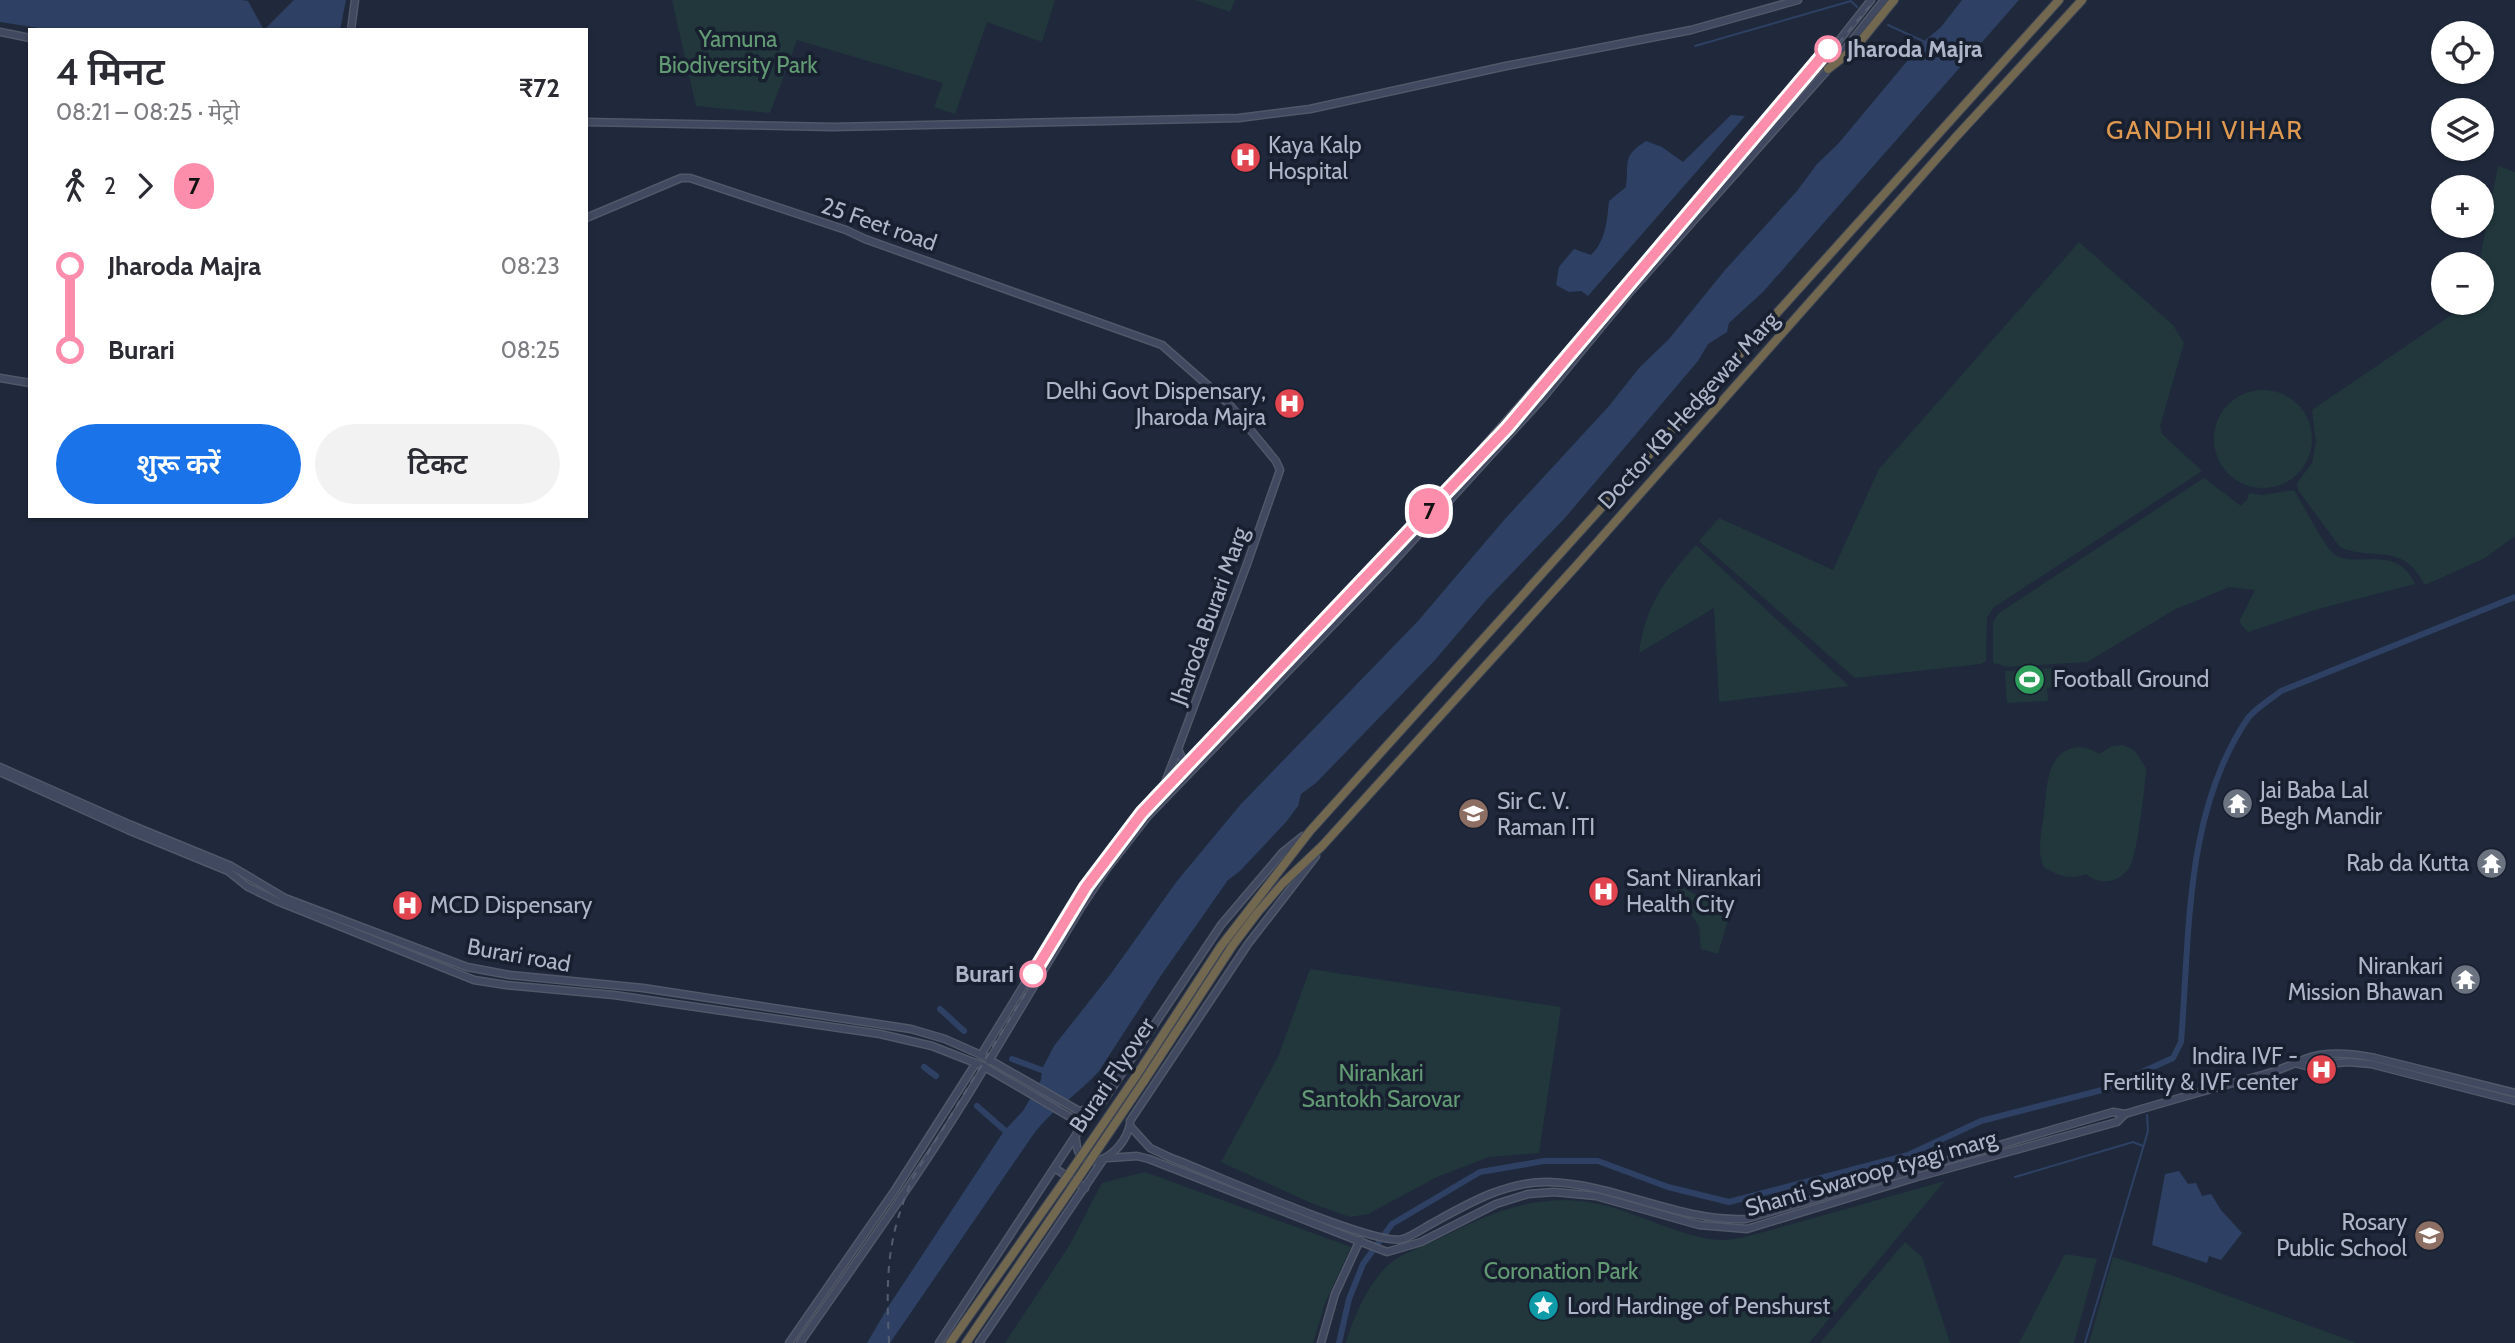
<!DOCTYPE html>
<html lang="hi">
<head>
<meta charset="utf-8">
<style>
	:root { --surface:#fff; --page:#f2f2f3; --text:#2b2b33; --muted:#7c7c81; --accent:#1a73e8 }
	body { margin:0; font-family:Cabin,"Noto Sans Devanagari",sans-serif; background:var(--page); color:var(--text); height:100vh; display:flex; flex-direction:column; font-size:26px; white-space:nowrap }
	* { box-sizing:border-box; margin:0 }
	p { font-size:23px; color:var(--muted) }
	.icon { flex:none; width:38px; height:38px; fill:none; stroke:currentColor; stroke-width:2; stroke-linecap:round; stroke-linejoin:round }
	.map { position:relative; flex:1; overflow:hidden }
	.panel { position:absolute; left:28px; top:28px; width:560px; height:490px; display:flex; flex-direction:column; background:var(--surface); border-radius:0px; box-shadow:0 2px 5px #0004 }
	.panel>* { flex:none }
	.badge { padding:0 14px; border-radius:23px; font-size:24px; line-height:46px }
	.tools { position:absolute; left:2431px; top:21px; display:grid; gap:14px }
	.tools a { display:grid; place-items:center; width:63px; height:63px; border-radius:50%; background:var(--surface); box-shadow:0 2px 5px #0004; font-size:35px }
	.map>.badge { position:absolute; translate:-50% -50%; box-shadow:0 0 0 4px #fff }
	.legs { display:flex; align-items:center; gap:10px; height:77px; padding:0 28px; font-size:23px }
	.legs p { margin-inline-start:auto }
	.headline { display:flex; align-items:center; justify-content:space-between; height:119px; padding:0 28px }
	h1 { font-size:38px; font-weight:600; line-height:52px }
	.action { display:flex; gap:14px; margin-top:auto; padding:14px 28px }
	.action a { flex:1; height:80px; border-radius:42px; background:var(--accent); color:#fff; font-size:28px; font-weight:600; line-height:80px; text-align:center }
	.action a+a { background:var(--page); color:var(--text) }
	ul { padding:0 28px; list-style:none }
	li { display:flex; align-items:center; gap:24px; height:84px; font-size:26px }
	li i { display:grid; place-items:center; width:10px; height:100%; margin:0 9px; background:currentColor }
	li i::after { content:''; width:18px; height:18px; margin:-9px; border:5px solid; border-radius:50%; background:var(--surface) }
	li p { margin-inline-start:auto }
	li:first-child i { background:linear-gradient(#0000 50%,currentColor 0) }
	li:last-child i { background:linear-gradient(currentColor 50%,#0000 0) }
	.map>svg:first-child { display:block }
	.green { fill:#21373c }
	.water { fill:#2e4063 }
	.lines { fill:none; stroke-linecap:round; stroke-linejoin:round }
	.stream { stroke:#2e4063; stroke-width:2 }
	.canal { stroke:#2e4063; stroke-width:6 }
	.secondary-casing { stroke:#505869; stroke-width:9 }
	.highway-casing { stroke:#3d4556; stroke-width:10 }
	.secondary { stroke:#40495f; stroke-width:6 }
	.highway { stroke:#72674f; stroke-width:8 }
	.rail { stroke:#545e73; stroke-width:2; stroke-dasharray:7 7; stroke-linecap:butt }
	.highway-bridge-casing { stroke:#3d4556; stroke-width:10; stroke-linecap:butt }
	.highway-bridge { stroke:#72674f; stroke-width:8 }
	.line-1-casing { stroke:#fff; stroke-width:16 }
	.line-1 { stroke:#fc8eac; stroke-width:10 }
	.stop-1-dot { fill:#fff; stroke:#fc8eac; stroke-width:3.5 }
	.labels { text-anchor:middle; stroke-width:7; stroke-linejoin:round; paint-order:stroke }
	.park-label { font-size:23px; fill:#629b73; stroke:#182030 }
	.stop-label { font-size:23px; font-weight:bold; fill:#adb5c8; stroke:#182030; text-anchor:start }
	.poi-label { font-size:23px; fill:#adb5c8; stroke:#182030; text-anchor:start }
	.street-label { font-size:23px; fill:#adb5c8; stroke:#182030 }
	.quarter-label { font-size:26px; letter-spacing:2px; fill:#df9951; stroke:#182030 }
</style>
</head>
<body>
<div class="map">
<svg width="2515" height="1343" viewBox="0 0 2515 1343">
	<rect width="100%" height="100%" fill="#1f293b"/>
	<!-- green -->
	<g class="green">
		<path d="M 672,0 L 1055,0 L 1042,42 L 987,22 L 955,114 L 934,107 L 943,83 L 797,40 L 770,113 L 696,106 Z"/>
		<path d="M 1195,0 L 1235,0 L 1230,12 Z"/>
		<path d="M 2498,166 L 2515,172 L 2515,536 L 2485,558 L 2425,585 C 2402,540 2372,562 2340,547 L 2298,490 L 2297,483 L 2312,463 L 2316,442 L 2312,410 L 2456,312 L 2466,303 L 2482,303 L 2482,264 L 2479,264 Z"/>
		<path d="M 2079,242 L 2173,325 L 2184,343 L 2160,426 L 2162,434 L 2202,471 L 1993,608 L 1987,618 L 1986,661 L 1980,664 L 1855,678 L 1699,541 L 1719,518 L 1833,570 L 1879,469 Z"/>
		<circle cx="2263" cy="439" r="49"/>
		<path d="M 2204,478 L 2241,506 L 2247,500 L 2249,493 L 2263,495 L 2294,490 C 2302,503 2324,546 2334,554 C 2355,570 2396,542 2415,584 L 2318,609 L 2248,632 L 2239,622 L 2255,590 L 2229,587 L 2174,610 L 2087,662 L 2008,667 L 1993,663 L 1993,622 L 1999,613 Z"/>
		<path d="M 1696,545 L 1849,686 L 1719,702 L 1714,608 L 1639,653 C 1646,604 1664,581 1696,545 Z"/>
		<path d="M 2054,668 L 2055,687 L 2047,688 L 2048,701 L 2007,703 L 2005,671 Z"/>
		<path d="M 2123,745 L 2135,751 L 2146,768 C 2146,782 2137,853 2131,864 C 2123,882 2101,887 2086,874 C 2071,880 2057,876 2044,867 C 2036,851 2042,831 2044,813 C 2047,791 2045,755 2073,748 C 2082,746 2091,749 2099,754 L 2112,746 Z"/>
		<path d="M 1680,886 L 1727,912 L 1728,920 L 1718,954 L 1701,949 L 1699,926 L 1674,890 Z"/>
		<path d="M 1310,969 L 1561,1007 L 1539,1153 L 1489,1157 L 1437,1177 L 1368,1214 L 1350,1217 L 1311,1203 L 1221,1162 L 1278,1057 Z"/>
		<path d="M 1145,1172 L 1351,1247 L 1325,1303 L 1313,1343 L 1005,1343 L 1069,1246 L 1102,1183 Z"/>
		<path d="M 1945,1181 L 1809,1343 L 1346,1343 C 1353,1318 1369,1282 1389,1264 C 1401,1254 1422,1247 1436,1240 C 1497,1210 1545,1188 1614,1208 C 1645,1217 1695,1242 1727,1240 C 1735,1239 1744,1237 1753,1235 Z"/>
		<path d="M 1905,1242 L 1922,1257 L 1950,1343 L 1820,1343 Z"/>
		<path d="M 2065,1254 L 2097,1259 L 2074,1343 L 2019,1343 Z"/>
		<path d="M 2113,1257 L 2171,1275 L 2357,1343 L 2089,1343 Z"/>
	</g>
	<!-- water -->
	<g class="water">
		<path d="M 0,0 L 242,0 L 248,1 L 264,30 L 52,30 L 0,22 Z"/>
		<path d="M 294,0 L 346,0 L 340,30 L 264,30 Z"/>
		<path d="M 1962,0 L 2019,0 L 1763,292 L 1729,323 L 1727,332 L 1708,344 L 1698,361 L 1564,519 L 1487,599 L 1435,660 L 1316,783 L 1301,794 L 1298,806 L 1286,822 L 1240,871 L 1228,880 L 1160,977 L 1099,1071 C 1079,1094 1054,1108 1035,1132 L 890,1343 L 867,1343 L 888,1307 L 1004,1131 L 1023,1111 L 1041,1080 L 1042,1069 L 1054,1046 L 1110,975 L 1177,881 L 1241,804 L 1418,621 L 1504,520 L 1609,406 L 1639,368 L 1669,339 L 1725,270 L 1797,191 L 1817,164 L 1838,144 L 1923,42 L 1941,27 Z"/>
		<path d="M 1731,115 L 1745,116 L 1588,296 L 1581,291 L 1569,292 L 1556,285 L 1559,267 L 1574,249 L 1591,255 C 1606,241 1607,220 1609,201 L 1626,187 C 1629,162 1622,156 1646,141 L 1662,147 L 1683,162 Z"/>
		<path d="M 2179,1171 L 2188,1184 L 2196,1183 L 2202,1196 L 2211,1194 L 2221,1210 L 2242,1233 L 2221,1260 L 2209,1256 L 2207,1263 L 2152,1245 L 2165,1174 Z"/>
	</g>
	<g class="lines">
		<!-- stream -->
		<g class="stream">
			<path d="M 1888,25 L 1925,42"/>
			<path d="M 1695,46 L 1851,1 L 1857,7"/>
			<path d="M 2139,1074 L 2142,1089"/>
			<path d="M 2015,1177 L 2133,1142 L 2143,1146"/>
			<path d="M 2085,1343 L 2148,1131 L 2147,1115"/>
		</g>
		<!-- canal -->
		<g class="canal">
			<path d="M 940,1009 L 964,1031"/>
			<path d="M 1012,1059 L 1050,1073"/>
			<path d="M 924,1067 L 936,1076"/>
			<path d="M 977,1106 L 1010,1135"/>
			<path d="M 1339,1343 L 1349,1299 L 1363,1264 L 1392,1224 L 1480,1172 L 1544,1161 L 1598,1161 L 1668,1187 L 1729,1202 L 1908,1155 L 1981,1121 L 2102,1090 L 2173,1058 L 2181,1042 C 2190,934 2184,812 2248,718 C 2256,708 2271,699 2281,691 L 2515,597"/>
		</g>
		<defs>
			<g id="secondary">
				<path d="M 351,30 L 355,0"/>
				<path d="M 0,32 L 30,38"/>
				<path d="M 1838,58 L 1884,0"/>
				<path d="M 586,122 L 833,127 L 1239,118 L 1310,109 L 1506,66 L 1691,30 L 1798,0"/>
				<path d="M 586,218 L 681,178 L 690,178 L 846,230 L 865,239 L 1162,345 L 1229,404 L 1276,461 L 1280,470 L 1247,564 L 1178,749 L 1185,765"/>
				<path d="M 0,378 L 30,383"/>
				<path d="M 0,767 L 131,825 L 231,866 L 285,898 L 467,967 L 510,975 L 643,988 L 911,1029 L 945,1039 L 981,1055 L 1079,1111 L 1095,1108 L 1102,1103 L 1221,925 L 1283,852 L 1303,836"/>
				<path d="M 0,772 L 128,830 L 228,871 L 248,887 L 277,901 L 474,980 L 506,985 L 614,995 L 880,1034 L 932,1046 L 983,1066 L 1070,1117 L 1075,1122 L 1078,1133"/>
				<path d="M 1166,780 L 1178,749"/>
				<path d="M 981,1055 L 1079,895 L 1110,849 L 1154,795 L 1289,657 L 1438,499 L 1830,52 L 1871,0"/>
				<path d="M 989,1061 L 1082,906 L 1106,870 L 1148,816 L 1386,570 L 1542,399 L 1631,291 L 1831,66"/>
				<path d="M 2298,1064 L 2306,1066 L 2348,1062 L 2371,1064 L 2515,1101"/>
				<path d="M 1130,1121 L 1248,944 L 1316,856"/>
				<path d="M 1130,1126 L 1150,1148 L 1169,1157 C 1204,1170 1378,1248 1403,1239 C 1412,1236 1422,1229 1431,1224 C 1467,1204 1506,1181 1549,1182 C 1616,1184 1679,1222 1746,1219 L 2113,1112 L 2125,1114 C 2168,1101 2211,1089 2255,1077 C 2273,1073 2289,1066 2305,1059 C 2326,1051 2355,1054 2375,1058 L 2515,1093"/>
				<path d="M 1076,1140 C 1078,1181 1124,1156 1130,1124"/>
				<path d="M 1108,1158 L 1137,1156 L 1149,1159 L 1387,1252 L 1421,1242 L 1496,1204 L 1528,1194 L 1554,1192 L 1596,1196 L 1699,1225 L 1747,1229 L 1917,1177 L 2117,1122 L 2125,1114"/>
				<path d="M 1056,1169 L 1085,1188"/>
				<path d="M 789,1343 L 895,1190 L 976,1063"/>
				<path d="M 800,1343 C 863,1252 928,1163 985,1067"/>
				<path d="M 939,1343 L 1093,1109"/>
				<path d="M 979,1343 L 1103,1160"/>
				<path d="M 1321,1343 L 1335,1294 L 1360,1240"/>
			</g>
			<g id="highway">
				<path d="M 1828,69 L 1855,48 L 1894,0"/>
				<path d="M 1136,1076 L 1221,946 L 1310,831 L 2059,0"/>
				<path d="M 1144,1081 L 1233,945 L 1258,912 L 1283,883 L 1323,845 L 1577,565 L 1955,138 L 2082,0"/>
				<path d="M 950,1343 L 1062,1184"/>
				<path d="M 966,1343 L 1071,1189"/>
			</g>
		</defs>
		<!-- secondary casing -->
		<use href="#secondary" class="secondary-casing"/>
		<!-- highway casing -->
		<use href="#highway" class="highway-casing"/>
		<!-- secondary -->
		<use href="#secondary" class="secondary"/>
		<!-- highway -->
		<use href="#highway" class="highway"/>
		<!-- rail -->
		<path class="rail" d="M 889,1343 C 886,1277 886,1238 914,1176 L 1067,925 L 1115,853 L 1145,816 L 1525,413 L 1875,0"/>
		<defs>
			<g id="highway-bridge">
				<path d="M 1062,1184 L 1136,1076"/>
				<path d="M 1071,1189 L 1144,1081"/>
			</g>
		</defs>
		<!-- highway-bridge casing -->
		<use href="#highway-bridge" class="highway-bridge-casing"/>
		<!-- highway-bridge -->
		<use href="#highway-bridge" class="highway-bridge"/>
	</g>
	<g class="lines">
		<defs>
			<path id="line-1" d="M 1033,974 L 1086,887 L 1142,813 L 1507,428 L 1828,49"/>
		</defs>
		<!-- line-1 casing -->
		<use href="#line-1" class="line-1-casing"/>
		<!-- line-1 -->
		<use href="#line-1" class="line-1"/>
	</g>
	<!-- icons -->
	<defs>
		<symbol id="hospital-disc" viewBox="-11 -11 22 22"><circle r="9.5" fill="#e0444e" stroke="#182030"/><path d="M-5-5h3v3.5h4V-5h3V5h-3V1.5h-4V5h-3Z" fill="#fff"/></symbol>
		<symbol id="stadium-disc" viewBox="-11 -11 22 22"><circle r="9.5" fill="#2e9e5b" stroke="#182030"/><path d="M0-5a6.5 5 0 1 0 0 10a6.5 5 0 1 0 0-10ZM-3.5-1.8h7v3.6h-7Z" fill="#fff"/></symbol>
		<symbol id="temple-disc" viewBox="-11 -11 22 22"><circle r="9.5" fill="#6b7280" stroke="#182030"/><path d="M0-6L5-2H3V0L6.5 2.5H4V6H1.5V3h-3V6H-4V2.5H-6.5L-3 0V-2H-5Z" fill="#fff"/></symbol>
		<symbol id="university-disc" viewBox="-11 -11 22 22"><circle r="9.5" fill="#8d6e63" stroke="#182030"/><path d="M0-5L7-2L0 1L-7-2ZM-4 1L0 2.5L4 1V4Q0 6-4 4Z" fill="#fff"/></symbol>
		<symbol id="school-disc" viewBox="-11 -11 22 22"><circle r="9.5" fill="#8d6e63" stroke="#182030"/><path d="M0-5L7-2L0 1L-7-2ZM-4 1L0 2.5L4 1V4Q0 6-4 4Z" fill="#fff"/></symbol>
		<symbol id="sight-disc" viewBox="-11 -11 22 22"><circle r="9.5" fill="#0f9aa8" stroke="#182030"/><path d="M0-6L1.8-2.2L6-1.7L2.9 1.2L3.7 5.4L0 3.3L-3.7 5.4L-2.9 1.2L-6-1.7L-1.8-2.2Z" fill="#fff"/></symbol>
	</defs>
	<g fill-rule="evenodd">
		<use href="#hospital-disc" x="1228" y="140" width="35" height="35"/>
		<use href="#hospital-disc" x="1272" y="386" width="35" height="35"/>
		<use href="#stadium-disc" x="2012" y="662" width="35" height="35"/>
		<use href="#temple-disc" x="2220" y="786" width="35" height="35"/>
		<use href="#university-disc" x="1456" y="796" width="35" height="35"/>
		<use href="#temple-disc" x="2474" y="846" width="35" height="35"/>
		<use href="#hospital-disc" x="1586" y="874" width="35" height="35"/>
		<use href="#hospital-disc" x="390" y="888" width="35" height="35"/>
		<use href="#temple-disc" x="2448" y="962" width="35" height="35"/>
		<use href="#hospital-disc" x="2304" y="1052" width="35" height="35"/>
		<use href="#school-disc" x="2412" y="1218" width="35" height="35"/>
		<use href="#sight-disc" x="1526" y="1288" width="35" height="35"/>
	</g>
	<!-- markers -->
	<g class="stop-1-dot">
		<circle cx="1828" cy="49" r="12"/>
		<circle cx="1033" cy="974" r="12"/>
	</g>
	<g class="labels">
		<!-- park labels -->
		<g class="park-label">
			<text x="738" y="47">Yamuna<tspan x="738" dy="26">Biodiversity Park</tspan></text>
			<text x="1381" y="1081">Nirankari<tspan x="1381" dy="26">Santokh Sarovar</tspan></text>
			<text x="1561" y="1279">Coronation Park</text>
		</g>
		<!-- stop labels -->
		<g class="stop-label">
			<text x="1847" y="57">Jharoda Majra</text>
			<text x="1014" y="982" text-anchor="end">Burari</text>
		</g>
		<!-- poi labels -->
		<g class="poi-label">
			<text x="1268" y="153">Kaya Kalp<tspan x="1268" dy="26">Hospital</tspan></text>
			<text x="1266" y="399" text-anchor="end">Delhi Govt Dispensary,<tspan x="1266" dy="26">Jharoda Majra</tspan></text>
			<text x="2053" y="687">Football Ground</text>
			<text x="2260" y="798">Jai Baba Lal<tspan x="2260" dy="26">Begh Mandir</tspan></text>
			<text x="1497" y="809">Sir C. V.<tspan x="1497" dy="26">Raman ITI</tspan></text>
			<text x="2469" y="871" text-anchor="end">Rab da Kutta</text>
			<text x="1626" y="886">Sant Nirankari<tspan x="1626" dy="26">Health City</tspan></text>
			<text x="430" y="913">MCD Dispensary</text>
			<text x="2443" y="974" text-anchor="end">Nirankari<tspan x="2443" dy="26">Mission Bhawan</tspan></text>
			<text x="2298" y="1064" text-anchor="end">Indira IVF -<tspan x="2298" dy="26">Fertility &amp; IVF center</tspan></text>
			<text x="2407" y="1230" text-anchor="end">Rosary<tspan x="2407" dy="26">Public School</tspan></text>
			<text x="1567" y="1314">Lord Hardinge of Penshurst</text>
		</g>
		<!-- street labels -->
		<g class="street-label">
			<text transform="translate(879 224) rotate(19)" y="8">25 Feet road</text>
			<text transform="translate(1688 410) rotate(-48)" y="8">Doctor KB Hedgewar Marg</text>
			<text transform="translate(1209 616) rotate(-70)" y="8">Jharoda Burari Marg</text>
			<text transform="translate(519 955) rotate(10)" y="8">Burari road</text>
			<text transform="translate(1112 1075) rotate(-56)" y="8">Burari Flyover</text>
			<text transform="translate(1871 1173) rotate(-16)" y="8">Shanti Swaroop tyagi marg</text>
		</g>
		<!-- quarter labels -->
		<g class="quarter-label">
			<text x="2205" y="139">GANDHI VIHAR</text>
		</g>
	</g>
</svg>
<div class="tools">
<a><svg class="icon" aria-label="locate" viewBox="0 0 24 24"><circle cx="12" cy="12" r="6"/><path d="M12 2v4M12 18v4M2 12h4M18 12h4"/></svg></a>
<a><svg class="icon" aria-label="layers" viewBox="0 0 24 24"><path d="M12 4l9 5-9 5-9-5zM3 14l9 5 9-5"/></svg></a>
<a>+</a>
<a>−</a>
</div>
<b class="badge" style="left:1429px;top:511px;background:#fc8eac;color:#111">7</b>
<section class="panel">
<div class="headline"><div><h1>4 मिनट</h1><p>08:21 – 08:25 · मेट्रो</p></div><b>₹72</b></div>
<div class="legs"><svg class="icon" aria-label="walk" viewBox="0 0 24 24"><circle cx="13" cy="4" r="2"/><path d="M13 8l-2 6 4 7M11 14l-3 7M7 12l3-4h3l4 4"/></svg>2<svg class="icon" aria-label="forward" viewBox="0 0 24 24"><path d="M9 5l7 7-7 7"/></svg><b class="badge" style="background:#fc8eac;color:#111">7</b></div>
<ul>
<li><i style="color:#fc8eac"></i><b>Jharoda Majra</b><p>08:23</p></li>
<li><i style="color:#fc8eac"></i><b>Burari</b><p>08:25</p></li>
</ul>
<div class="action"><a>शुरू करें</a><a>टिकट</a></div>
</section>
</div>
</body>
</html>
